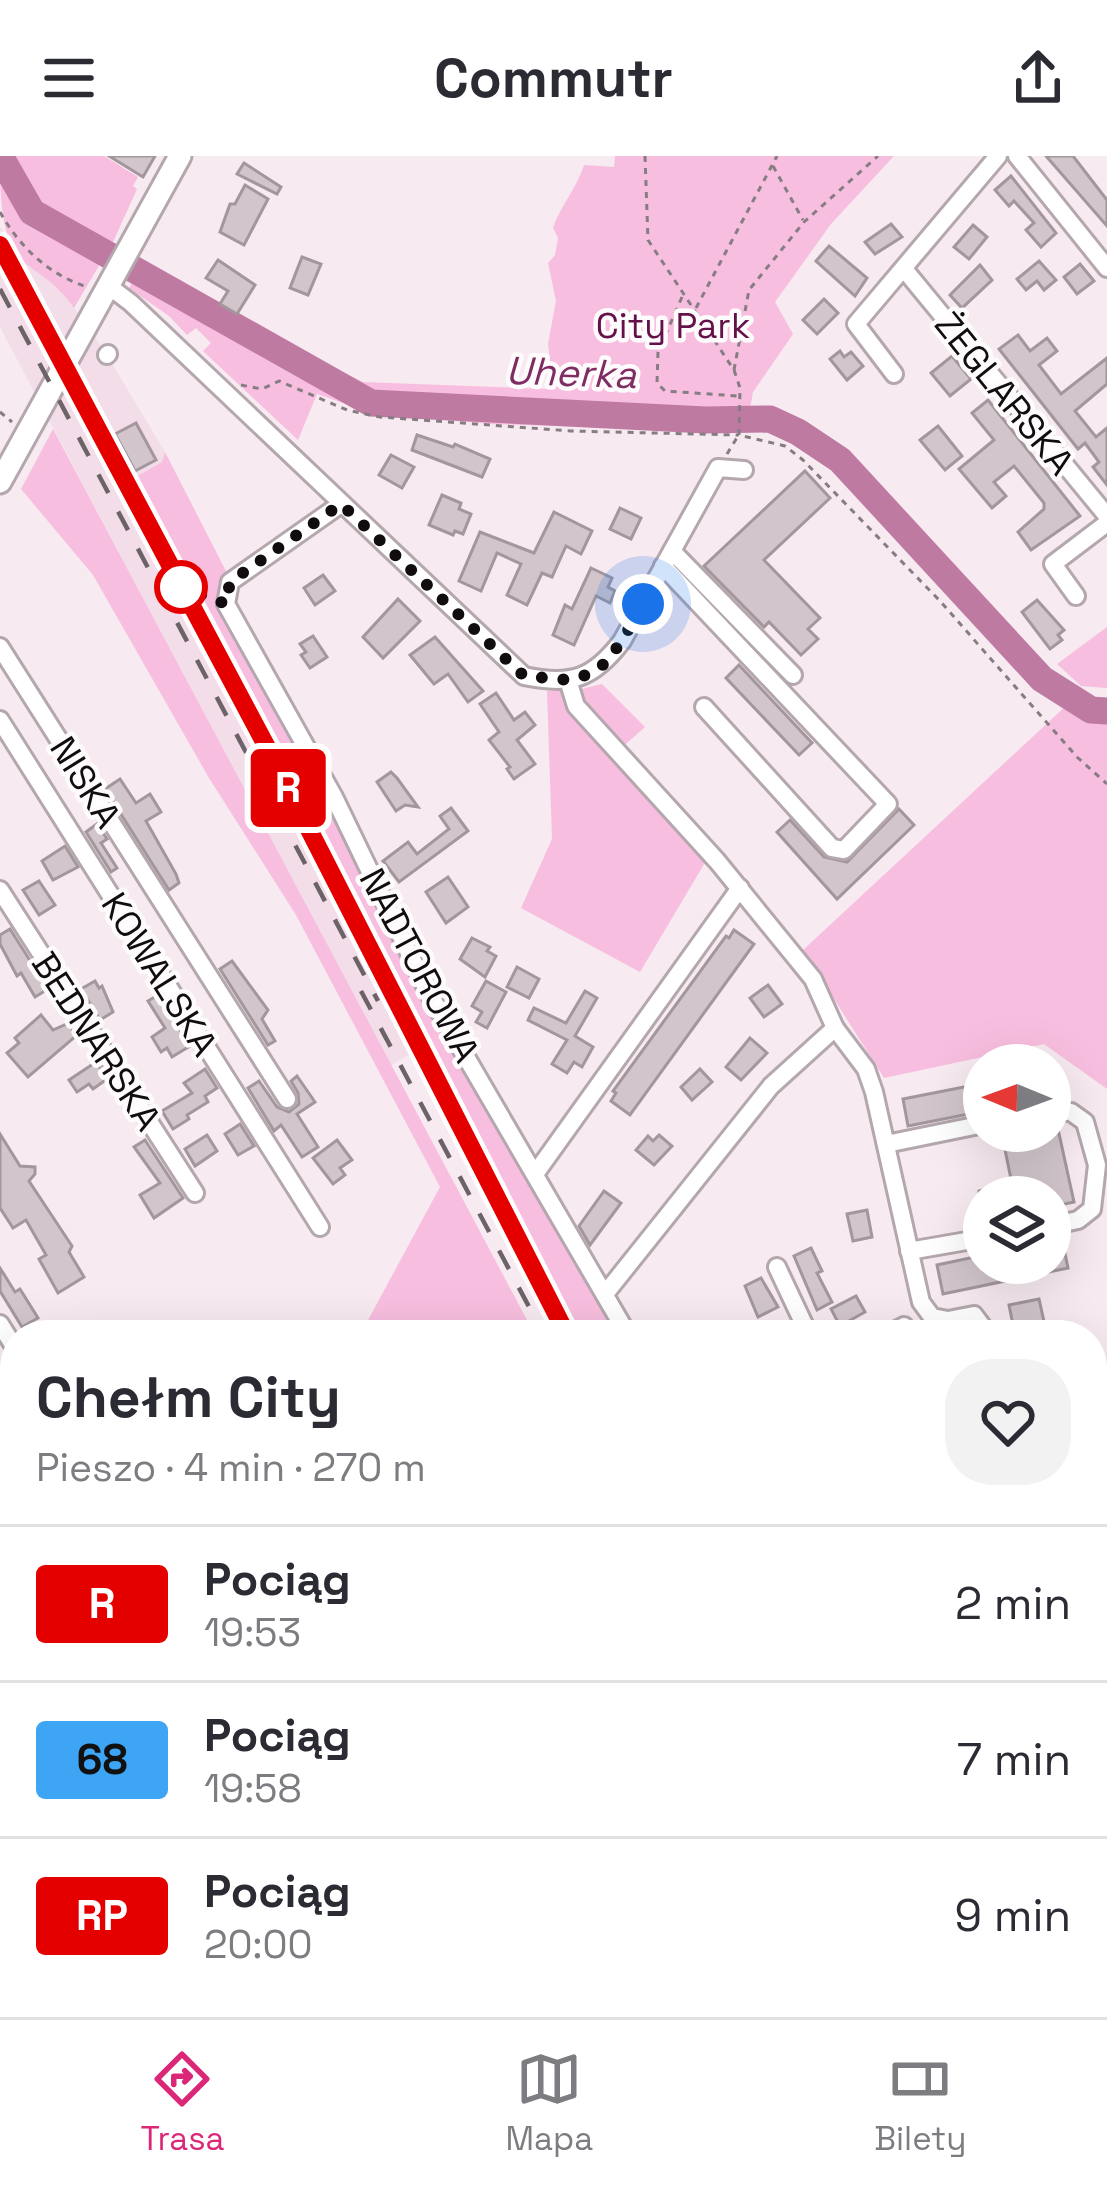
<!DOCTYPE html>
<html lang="pl">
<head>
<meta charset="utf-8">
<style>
	:root { --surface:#fff; --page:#f2f2f3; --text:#2b2b33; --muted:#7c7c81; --line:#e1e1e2; --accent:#db2777 }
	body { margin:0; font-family:"Space Grotesk",sans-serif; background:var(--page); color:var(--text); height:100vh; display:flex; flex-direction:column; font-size:45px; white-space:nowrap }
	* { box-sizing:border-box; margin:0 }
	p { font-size:39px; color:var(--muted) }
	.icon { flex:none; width:66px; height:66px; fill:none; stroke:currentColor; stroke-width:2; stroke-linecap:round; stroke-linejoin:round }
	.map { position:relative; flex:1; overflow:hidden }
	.side { position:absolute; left:0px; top:1164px; width:1107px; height:699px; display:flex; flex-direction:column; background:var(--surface); border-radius:48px 48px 0 0; box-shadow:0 12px 48px #0002 }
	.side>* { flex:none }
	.badge { padding:0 24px; border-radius:9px; font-size:42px; line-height:78px }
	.needle { width:78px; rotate:271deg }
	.buttons { position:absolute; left:963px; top:888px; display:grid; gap:24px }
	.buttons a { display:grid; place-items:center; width:108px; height:108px; border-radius:50%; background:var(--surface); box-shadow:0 12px 48px #0002; font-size:60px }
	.you { position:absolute; width:60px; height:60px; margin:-30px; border:9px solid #fff; border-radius:50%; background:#1a73e8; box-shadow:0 0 0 18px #1a73e833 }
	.map>.badge { position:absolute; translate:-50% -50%; box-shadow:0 0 0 6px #fff }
	.round { display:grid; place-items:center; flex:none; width:126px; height:126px; border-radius:48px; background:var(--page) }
	.head { display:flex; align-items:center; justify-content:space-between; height:204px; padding:0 36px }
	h1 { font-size:57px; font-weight:700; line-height:90px }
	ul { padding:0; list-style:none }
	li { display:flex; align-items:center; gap:36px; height:156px; padding:0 36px; border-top:3px solid var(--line) }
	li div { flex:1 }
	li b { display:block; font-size:45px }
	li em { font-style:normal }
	li .badge { min-width:132px; font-weight:700; text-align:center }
	header { display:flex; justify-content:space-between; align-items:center; height:156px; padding:0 36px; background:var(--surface); font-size:54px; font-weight:700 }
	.tabs { display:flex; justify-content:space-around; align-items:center; height:168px; border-top:3px solid var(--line); background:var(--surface); font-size:33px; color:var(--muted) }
	.tabs a { display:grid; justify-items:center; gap:6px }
	.tabs .selected { color:var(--accent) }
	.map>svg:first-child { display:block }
	.built { fill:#f2dde8 }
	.green { fill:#f8bedf }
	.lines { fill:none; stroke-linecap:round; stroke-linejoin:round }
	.river { stroke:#bf7aa2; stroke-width:27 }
	.building { fill:#d2c6cc; stroke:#a3979d; stroke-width:3 }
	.minor-casing { stroke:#b4a7ae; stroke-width:22 }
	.major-casing { stroke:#b4a7ae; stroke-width:27 }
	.path { stroke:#857d81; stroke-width:3; stroke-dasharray:6 6; stroke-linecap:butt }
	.minor { stroke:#fff; stroke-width:16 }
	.major { stroke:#fff; stroke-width:21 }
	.rail { stroke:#6b6367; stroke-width:4.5; stroke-dasharray:21 21; stroke-linecap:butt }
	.line-casing { stroke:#fff; stroke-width:27 }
	.line { stroke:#e50000; stroke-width:18 }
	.walk { stroke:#110d0f; stroke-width:12; stroke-dasharray:0 21.6 }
	.stop-dot { fill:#fff; stroke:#e50000; stroke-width:6 }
	.labels { text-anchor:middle; stroke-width:9; stroke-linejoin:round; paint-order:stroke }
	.park-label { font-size:36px; fill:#641049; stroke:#fdfbfc }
	.street-label { font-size:36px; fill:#110d0f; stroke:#fdfbfc }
	.water-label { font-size:39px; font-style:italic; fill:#7f2c62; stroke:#fdfbfc }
</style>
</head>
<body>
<header><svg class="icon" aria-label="menu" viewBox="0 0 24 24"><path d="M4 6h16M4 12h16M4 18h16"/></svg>Commutr<svg class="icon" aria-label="share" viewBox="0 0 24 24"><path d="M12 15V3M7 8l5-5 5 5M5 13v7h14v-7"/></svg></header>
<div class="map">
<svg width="1107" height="1861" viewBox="0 0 1107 1861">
	<rect width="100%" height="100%" fill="#f7eaf1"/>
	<!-- built -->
	<path class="built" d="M 0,71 L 14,96 L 57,128 L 105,196 L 165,296 L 162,306 L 134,323 L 427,888 L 390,910 L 0,171 Z"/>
	<!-- green -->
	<g class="green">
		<path d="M 0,0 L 104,0 L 138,21 L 133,30 L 137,33 L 113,86 L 74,152 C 54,124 41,121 18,101 C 0,76 0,33 0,0 Z"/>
		<path d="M 615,0 L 894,0 L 831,68 L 775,146 L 793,178 L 753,236 L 746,276 L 491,268 L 375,258 L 317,238 L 298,284 L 203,195 L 211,187 L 196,172 L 187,179 L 169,160 L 129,132 L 141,112 L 329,215 L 332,211 L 363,226 L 547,233 L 551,213 L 548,188 L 556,145 L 548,107 L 555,99 L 558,82 L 553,72 C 560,50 576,34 584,9 L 614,11 Z"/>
		<path d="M 53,273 L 535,1179 L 360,1179 L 440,1031 L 296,759 L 209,622 L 93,419 L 21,333 Z"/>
		<path d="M 165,296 L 229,421 L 226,448 L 620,1179 L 575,1179 L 341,715 L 134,322 L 162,306 Z"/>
		<path d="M 1107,471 L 1107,532 L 1081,530 L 1057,508 Z"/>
		<path d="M 602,528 L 645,571 L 620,593 L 713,693 L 640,816 L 521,752 L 552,683 L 547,535 L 577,534 Z"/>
		<path d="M 1068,548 L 1092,564 L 1107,565 L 1107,933 L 1044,888 L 884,922 L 803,794 Z"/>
		<path d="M 1107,1448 L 1107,1750 L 1092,1752 L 1092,1450 Z"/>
		<path d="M 628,1848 L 886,1848 L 893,1861 L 631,1861 Z"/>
	</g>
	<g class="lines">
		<!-- river -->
		<path class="river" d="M 0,0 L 32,56 L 371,247 L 706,264 L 770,263 L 798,276 L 840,304 L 1042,523 L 1091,554 L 1107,555"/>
	</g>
	<!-- building -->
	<g class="building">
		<path d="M 109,0 L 155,0 L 143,21 Z"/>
		<path d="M 1046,0 L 1073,0 L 1107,44 L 1107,70 Z"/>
		<path d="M 244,7 L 281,31 L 277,38 L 237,18 Z"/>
		<path d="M 1011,20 L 1056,77 L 1041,91 L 1026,74 L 1034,67 L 1014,45 L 1009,50 L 995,34 Z"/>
		<path d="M 245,29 L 268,43 L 244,89 L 220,76 L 230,48 L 235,48 Z"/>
		<path d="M 891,68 L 902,81 L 875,98 L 865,86 Z"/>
		<path d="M 973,69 L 987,81 L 969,103 L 954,91 Z"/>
		<path d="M 829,90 L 867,122 L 855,140 L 816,105 Z"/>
		<path d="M 302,101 L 321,108 L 308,139 L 290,132 Z"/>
		<path d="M 218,104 L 255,129 L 237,158 L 220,148 L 228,135 L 206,122 Z"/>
		<path d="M 1039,105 L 1056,124 L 1044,134 L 1037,125 L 1026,134 L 1017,123 Z"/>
		<path d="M 1080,108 L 1094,125 L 1077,138 L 1064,121 Z"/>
		<path d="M 980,109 L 992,124 L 962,152 L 950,139 Z"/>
		<path d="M 824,143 L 838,157 L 817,178 L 803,164 Z"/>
		<path d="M 1018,179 L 1030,195 L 1047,182 L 1057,195 L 1039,209 L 1061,238 L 1107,202 L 1107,228 L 1075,255 L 1096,281 L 1107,272 L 1107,329 L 1093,311 L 1099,306 L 1085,287 L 1078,293 L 999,193 Z"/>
		<path d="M 840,195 L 844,201 L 851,196 L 863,210 L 847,224 L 830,203 Z"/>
		<path d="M 952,200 L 971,223 L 950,240 L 931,217 Z"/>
		<path d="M 988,244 L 1080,360 L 1031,394 L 1018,376 L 1044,353 L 1044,347 L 1014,310 L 994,326 L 1006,340 L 992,352 L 959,313 L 994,284 L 972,257 Z"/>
		<path d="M 136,267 L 156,304 L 135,315 L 115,278 Z"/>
		<path d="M 938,270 L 962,300 L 945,314 L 920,284 Z"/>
		<path d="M 417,279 L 453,291 L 455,288 L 490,303 L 482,321 L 412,294 Z"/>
		<path d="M 391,299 L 414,311 L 402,332 L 379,319 Z"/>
		<path d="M 805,315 L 830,342 L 764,404 L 820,462 L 808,473 L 818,483 L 801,499 L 769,466 L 764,471 L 704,410 Z"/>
		<path d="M 442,339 L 461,347 L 459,353 L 471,358 L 463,378 L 455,375 L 453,379 L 429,369 Z"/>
		<path d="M 620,352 L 641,362 L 631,383 L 610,373 Z"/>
		<path d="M 554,356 L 592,375 L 581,398 L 566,390 L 552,421 L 542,417 L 527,449 L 507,439 L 521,408 L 497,397 L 481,435 L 459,425 L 480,376 L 534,397 Z"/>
		<path d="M 591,412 L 612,422 L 608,431 L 615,435 L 610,447 L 596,440 L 574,489 L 553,479 L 565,449 L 572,453 Z"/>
		<path d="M 323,419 L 335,435 L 315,449 L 304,432 Z"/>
		<path d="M 398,443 L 420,465 L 383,502 L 363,481 Z"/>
		<path d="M 1037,444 L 1064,474 L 1058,479 L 1062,484 L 1050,493 L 1022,456 Z"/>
		<path d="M 313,480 L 327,501 L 310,512 L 301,499 L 306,496 L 300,488 Z"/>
		<path d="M 435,481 L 483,535 L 468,546 L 448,518 L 434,528 L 410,499 Z"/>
		<path d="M 739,509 L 812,587 L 799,599 L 726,522 Z"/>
		<path d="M 496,537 L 514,564 L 525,556 L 535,569 L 517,584 L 535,608 L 514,623 L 507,613 L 510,611 L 489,584 L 499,576 L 480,548 Z"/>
		<path d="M 391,616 L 397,622 L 418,651 L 405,649 L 396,655 L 377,626 Z"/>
		<path d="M 120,623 L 136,647 L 150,638 L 161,656 L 146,665 L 176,718 L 179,727 L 169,734 L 105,633 Z"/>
		<path d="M 451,652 L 468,675 L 399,726 L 383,705 L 408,686 L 417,698 L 449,673 L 440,660 Z"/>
		<path d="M 899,653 L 914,669 L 837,743 L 777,676 L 790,664 L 824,701 L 847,706 Z"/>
		<path d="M 97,668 L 107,683 L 101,687 L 117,712 L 111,716 L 86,676 Z"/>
		<path d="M 65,690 L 78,711 L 53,724 L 42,705 Z"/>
		<path d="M 448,721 L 468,751 L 446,767 L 426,736 Z"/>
		<path d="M 39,725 L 55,749 L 39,759 L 23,734 Z"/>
		<path d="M 10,773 L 48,833 L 35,841 L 21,817 L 17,820 L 0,788 L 0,779 Z"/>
		<path d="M 734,774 L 754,788 L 630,959 L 611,945 L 616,937 L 613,935 L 726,780 L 729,782 Z"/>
		<path d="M 472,782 L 490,791 L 487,795 L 496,800 L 485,821 L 460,803 Z"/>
		<path d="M 232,805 L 268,854 L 262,863 L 275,885 L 268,889 L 220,813 Z"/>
		<path d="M 517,811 L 539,823 L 529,842 L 507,831 Z"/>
		<path d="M 95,825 L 99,832 L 102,830 L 113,856 L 100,864 L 81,833 Z"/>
		<path d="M 486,825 L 506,836 L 487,872 L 476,866 L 482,856 L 472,850 Z"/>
		<path d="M 768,829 L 782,848 L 764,861 L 750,842 Z"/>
		<path d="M 585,835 L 597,842 L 575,880 L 593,891 L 582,911 L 574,906 L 567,917 L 552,908 L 567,884 L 528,864 L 534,852 L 566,867 Z"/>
		<path d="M 158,839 L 190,890 L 172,901 L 167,892 L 161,896 L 152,881 L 165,872 L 148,845 Z"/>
		<path d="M 41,859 L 53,874 L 69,867 L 76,880 L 28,921 L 7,897 L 19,887 L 15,882 Z"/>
		<path d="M 750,882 L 767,897 L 741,924 L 726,911 Z"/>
		<path d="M 96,906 L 107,923 L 93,933 L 89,928 L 77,936 L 69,924 Z"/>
		<path d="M 205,913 L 217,932 L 205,940 L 208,946 L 187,959 L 189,963 L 173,973 L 162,955 L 192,937 L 184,927 Z"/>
		<path d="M 700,913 L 712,926 L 692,944 L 681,931 Z"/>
		<path d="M 297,920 L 315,946 L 297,958 L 318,991 L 302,1001 L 281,969 L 274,975 L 248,932 L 259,925 L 277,951 L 289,956 L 299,948 L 298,937 L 291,925 Z"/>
		<path d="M 984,927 L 984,955 L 908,970 L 903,943 Z"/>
		<path d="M 240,968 L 254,990 L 238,999 L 225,978 Z"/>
		<path d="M 1058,973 L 1074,1046 L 1050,1051 L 1050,1041 L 979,1041 L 979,1035 L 1012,1028 L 1003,984 Z"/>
		<path d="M 0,978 L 20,1010 L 35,1011 L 35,1018 L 29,1025 L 72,1090 L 69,1096 L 84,1121 L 58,1137 L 39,1103 L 46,1099 L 26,1064 L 13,1072 L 0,1052 Z"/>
		<path d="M 207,979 L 217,995 L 195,1010 L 185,993 Z"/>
		<path d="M 659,979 L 672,990 L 654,1009 L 636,994 L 648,980 L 653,985 Z"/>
		<path d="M 145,984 L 183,1042 L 154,1062 L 140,1039 L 160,1027 L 134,991 Z"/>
		<path d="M 337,984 L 352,1004 L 340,1012 L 345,1019 L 333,1028 L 313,1002 Z"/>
		<path d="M 604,1035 L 621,1047 L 590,1089 L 579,1070 Z"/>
		<path d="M 867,1054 L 872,1081 L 853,1085 L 847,1058 Z"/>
		<path d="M 1062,1083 L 1068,1112 L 943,1138 L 937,1109 L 984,1099 L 984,1107 L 1050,1107 L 1050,1086 Z"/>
		<path d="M 811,1092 L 822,1115 L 817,1117 L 832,1146 L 817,1154 L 794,1100 Z"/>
		<path d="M 0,1112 L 15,1136 L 20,1133 L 38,1162 L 22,1171 L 0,1135 Z"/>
		<path d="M 761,1122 L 778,1151 L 758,1161 L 745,1130 Z"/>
		<path d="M 856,1140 L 865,1156 L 840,1170 L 831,1153 Z"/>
		<path d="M 1039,1143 L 1047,1179 L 1015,1179 L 1009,1149 Z"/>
		<path d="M 15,1280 L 15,1323 L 0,1346 L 0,1303 Z"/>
		<path d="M 191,1848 L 214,1857 L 219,1848 L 244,1848 L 237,1861 L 183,1861 Z"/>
	</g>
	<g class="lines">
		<defs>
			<g id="minor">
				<path d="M 1017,0 L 1107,112"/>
				<path d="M 904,113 L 1107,360"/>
				<path d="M 110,131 L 131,147 L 524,520 C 571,530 593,523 622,485 L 718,312 L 744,314"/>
				<path d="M 107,199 L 108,198"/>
				<path d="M 894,218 L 856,168 L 998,0"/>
				<path d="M 341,348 L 230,426 L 226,448 L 334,641 L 427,834 L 628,1179"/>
				<path d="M 672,395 L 793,519"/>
				<path d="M 663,410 L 888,648 L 844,694 L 832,692 L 704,551"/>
				<path d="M 1076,440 L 1053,408 L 1107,367"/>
				<path d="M 0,491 L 287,943"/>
				<path d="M 568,524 L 576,550 L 717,705 L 813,823 L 835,872 L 866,913 L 874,936 L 921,1146 L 932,1161 L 948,1164 L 974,1159 L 989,1179"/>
				<path d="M 0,564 L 320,1071"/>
				<path d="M 0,734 L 195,1037"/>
				<path d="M 1050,955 L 1071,956 L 1085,966 L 1097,1009 L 1092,1053 L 1078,1064 L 1050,1070"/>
				<path d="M 886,988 L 984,968"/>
				<path d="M 535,1018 L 740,732"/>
				<path d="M 909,1095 L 984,1082"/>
				<path d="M 777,1111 L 809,1179"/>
				<path d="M 605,1138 L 771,930 L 835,872"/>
				<path d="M 0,1168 L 15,1192"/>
				<path d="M 887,1179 L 904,1170"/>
				<path d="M 0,1539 L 15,1548"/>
				<path d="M 0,1692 L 15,1700"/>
				<path d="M 0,1751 L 15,1760"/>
				<path d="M 1092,1805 L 1107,1805"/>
				<path d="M 0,1814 L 15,1823"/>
				<path d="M 55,1848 L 76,1861"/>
				<path d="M 297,1848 L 319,1861"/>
				<path d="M 989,1848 L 994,1861"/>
				<path d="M 443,1860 L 466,1848"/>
				<path d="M 83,1861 L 90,1848"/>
				<path d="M 274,1861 L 281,1848"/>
			</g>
			<path id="major" d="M 0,326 L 180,0"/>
		</defs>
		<!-- minor casing -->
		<use href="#minor" class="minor-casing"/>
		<!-- major casing -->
		<use href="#major" class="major-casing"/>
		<!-- path -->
		<g class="path">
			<path d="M 645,0 L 648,84 L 734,214 L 740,232 L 739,279 L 785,290 L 803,304 L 940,445 L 1077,601 L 1107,628"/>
			<path d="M 773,10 L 803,64"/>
			<path d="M 0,56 C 19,90 47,117 84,130"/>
			<path d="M 682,141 L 658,196 L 657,227 L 665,235 L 738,240"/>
			<path d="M 696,152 L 777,0"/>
			<path d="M 734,214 L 749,134 L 804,66 L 878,0"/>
			<path d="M 241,229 L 262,233 L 279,225 L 347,254 L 380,261 L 571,275 L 738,279"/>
			<path d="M 68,238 L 408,884"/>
			<path d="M 0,256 L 12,266"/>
			<path d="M 727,298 L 738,280"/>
			<path d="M 7,1206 L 15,1220"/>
			<path d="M 419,1848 L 427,1859"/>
		</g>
		<!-- minor -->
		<use href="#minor" class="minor"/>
		<!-- major -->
		<use href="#major" class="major"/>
		<!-- rail -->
		<g class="rail">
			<path d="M 0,89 L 287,630 L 567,1179"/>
			<path d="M 0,133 L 378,845"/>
			<path d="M 361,835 L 544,1179"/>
			<path d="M 899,1848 L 906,1861"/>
			<path d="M 923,1848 L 930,1861"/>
		</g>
	</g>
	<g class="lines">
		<defs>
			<path id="line" d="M 0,89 L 270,597 L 567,1179"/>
		</defs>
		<!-- line casing -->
		<use href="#line" class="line-casing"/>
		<!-- line -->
		<use href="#line" class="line"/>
		<!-- walk -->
		<path class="walk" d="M 181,431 L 226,448 L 230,426 L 341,348 L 524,520 L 568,524 L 590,518 L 604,508 L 622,485 L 643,448"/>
	</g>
	<!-- markers -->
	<circle class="stop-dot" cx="181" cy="431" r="24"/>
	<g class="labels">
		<!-- park labels -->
		<g class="park-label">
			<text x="673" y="182">City Park</text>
		</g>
		<!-- street labels -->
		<g class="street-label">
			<text transform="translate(1005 237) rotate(51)" y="13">ŻEGLARSKA</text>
			<text transform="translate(86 626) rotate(58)" y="13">NISKA</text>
			<text transform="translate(420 809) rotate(62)" y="13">NADTOROWA</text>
			<text transform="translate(160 818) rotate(58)" y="13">KOWALSKA</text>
			<text transform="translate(97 885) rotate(57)" y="13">BEDNARSKA</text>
		</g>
		<!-- water labels -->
		<g class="water-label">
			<text transform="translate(571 216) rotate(2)" y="14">Uherka</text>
		</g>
	</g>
</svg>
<div class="buttons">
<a><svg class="needle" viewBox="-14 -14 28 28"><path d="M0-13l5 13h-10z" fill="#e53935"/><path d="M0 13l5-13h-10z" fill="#7c7c81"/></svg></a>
<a><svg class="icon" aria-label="layers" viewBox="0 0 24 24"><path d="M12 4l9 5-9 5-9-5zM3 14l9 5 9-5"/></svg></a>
</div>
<div class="you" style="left:643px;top:448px"></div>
<b class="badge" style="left:288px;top:632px;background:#e50000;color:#fff">R</b>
<section class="side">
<div class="head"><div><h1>Chełm City</h1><p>Pieszo · 4 min · 270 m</p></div><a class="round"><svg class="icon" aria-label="heart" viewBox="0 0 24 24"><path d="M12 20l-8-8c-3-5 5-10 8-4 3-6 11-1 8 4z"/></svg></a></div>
<ul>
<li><span class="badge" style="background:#e50000;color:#fff">R</span><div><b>Pociąg</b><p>19:53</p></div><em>2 min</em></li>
<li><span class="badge" style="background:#3ea5f4;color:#111">68</span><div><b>Pociąg</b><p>19:58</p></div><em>7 min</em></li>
<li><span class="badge" style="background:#e50000;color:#fff">RP</span><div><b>Pociąg</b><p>20:00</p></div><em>9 min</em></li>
</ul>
</section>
</div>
<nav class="tabs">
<a class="selected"><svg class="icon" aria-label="directions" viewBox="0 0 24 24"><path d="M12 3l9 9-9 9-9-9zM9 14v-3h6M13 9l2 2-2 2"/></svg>Trasa</a>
<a><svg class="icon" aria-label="map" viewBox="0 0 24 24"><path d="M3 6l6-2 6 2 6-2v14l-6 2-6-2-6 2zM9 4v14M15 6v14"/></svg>Mapa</a>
<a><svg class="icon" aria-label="tickets" viewBox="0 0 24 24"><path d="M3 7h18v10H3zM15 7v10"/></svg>Bilety</a>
</nav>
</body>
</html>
